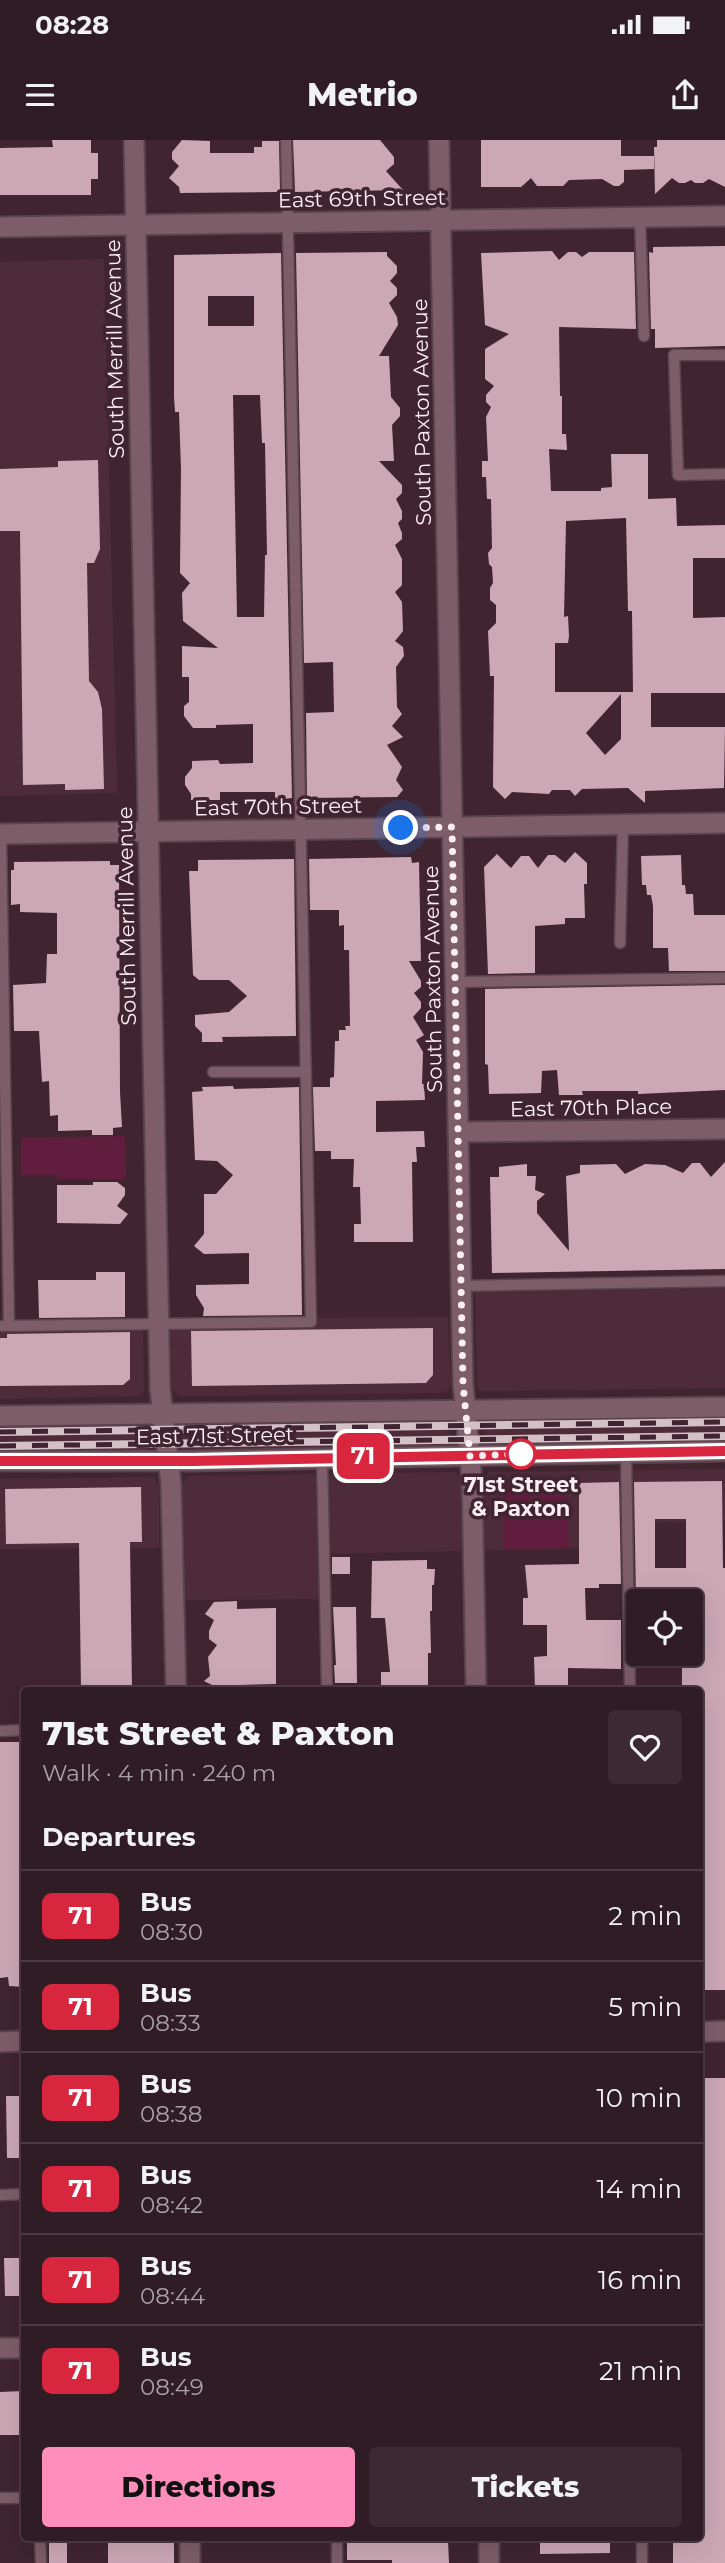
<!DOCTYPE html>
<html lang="en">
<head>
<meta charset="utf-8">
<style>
	:root { --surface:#301c24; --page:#3c2931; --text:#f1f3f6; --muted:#a8a1a6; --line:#4b3a41; --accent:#fe8ebc }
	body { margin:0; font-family:Montserrat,sans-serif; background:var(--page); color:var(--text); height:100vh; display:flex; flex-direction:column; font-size:26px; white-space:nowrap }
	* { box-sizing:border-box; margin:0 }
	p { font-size:23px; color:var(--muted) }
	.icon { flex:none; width:38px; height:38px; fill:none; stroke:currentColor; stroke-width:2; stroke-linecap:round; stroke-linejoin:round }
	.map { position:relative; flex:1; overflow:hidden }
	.sheet { position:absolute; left:21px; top:1547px; width:682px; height:854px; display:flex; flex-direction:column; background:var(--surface); border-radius:7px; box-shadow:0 7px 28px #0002,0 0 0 2px var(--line) }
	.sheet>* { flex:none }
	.badge { padding:0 14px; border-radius:10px; font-size:24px; line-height:46px }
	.controls { position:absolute; left:626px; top:1449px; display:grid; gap:14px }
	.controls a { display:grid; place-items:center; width:77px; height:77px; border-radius:7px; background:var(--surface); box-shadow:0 7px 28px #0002,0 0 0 2px var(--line); font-size:35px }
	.you { position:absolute; width:35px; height:35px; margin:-18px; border:5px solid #fff; border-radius:50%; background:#1a73e8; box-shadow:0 0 0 10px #1a73e833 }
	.map>.badge { position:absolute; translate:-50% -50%; box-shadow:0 0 0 4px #fff }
	h2 { padding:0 21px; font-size:26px; line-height:63px }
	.round { display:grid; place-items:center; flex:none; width:74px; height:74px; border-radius:7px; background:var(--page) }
	.headline { display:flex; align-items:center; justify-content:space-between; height:119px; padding:0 21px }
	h1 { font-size:33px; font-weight:800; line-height:52px }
	.action { display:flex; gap:14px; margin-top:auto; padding:14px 21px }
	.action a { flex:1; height:80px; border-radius:7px; background:var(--accent); color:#111; font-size:28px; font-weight:800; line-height:80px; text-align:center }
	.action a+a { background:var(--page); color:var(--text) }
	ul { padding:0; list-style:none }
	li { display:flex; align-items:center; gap:21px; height:91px; padding:0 21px; border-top:2px solid var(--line) }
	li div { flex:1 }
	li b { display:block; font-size:26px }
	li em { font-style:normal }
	li .badge { min-width:77px; font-weight:700; text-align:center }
	.status { display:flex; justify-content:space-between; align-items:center; height:49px; padding:0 35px; background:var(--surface); direction:ltr }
	.status svg { height:19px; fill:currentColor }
	header { display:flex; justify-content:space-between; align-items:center; height:91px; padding:0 21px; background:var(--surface); font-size:32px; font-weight:800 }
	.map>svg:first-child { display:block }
	.built { fill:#4d2b39 }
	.green { fill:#611d3d }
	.building { fill:#cca8b5; fill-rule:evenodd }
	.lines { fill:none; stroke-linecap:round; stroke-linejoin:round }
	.service-casing { stroke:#5a434d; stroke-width:13 }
	.minor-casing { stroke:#5a434d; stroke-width:23 }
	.secondary-casing { stroke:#5a434d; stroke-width:23 }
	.service { stroke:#7d5d68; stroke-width:10 }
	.minor { stroke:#7d5d68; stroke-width:19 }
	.secondary { stroke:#7d5d68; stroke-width:19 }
	.rail-casing { stroke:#d3c1c7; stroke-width:8 }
	.rail { stroke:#402530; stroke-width:5; stroke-dasharray:16; stroke-linecap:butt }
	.line-casing { stroke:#fff; stroke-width:16 }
	.line { stroke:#d7263d; stroke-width:10 }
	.walk { stroke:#ffeff4; stroke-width:7; stroke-dasharray:0 12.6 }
	.stop-dot { fill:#fff; stroke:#d7263d; stroke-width:3.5 }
	.labels { text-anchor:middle; stroke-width:7; stroke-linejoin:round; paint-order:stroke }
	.street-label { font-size:21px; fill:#ffeff4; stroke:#402530 }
	.stop-label { font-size:21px; font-weight:bold; fill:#ffeff4; stroke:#402530 }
</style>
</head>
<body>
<div class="status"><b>08:28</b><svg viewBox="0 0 49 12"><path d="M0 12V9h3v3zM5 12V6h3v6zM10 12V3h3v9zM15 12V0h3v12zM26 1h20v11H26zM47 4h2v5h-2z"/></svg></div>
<header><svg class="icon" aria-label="menu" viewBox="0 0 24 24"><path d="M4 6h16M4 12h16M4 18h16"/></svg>Metrio<svg class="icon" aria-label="share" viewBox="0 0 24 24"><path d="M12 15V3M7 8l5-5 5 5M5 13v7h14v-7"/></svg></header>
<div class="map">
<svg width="725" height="2423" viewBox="0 0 725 2423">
	<rect width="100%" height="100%" fill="#402530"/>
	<!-- built -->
	<g class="built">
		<path d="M 104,119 L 117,653 L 0,656 L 0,122 Z"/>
		<path d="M 725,1141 L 725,1248 L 481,1251 L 477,1248 L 475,1146 Z"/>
		<path d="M 448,1177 L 451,1245 L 445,1253 L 179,1256 L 172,1249 L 171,1183 L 311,1178 Z"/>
		<path d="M 143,1184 L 144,1252 L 140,1256 L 0,1259 L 0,1186 Z"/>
		<path d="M 725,1273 L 725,1304 L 486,1310 L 483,1276 Z"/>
		<path d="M 449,1277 L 451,1309 L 228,1311 L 183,1313 L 182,1280 Z"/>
		<path d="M 144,1281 L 149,1314 L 0,1313 L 0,1283 Z"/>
		<path d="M 725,1329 L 725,1381 L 628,1383 L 628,1408 L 485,1410 L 484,1337 L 490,1332 Z"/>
		<path d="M 455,1332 L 462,1341 L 461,1411 L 324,1414 L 325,1459 L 185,1460 L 182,1344 L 188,1336 Z"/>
		<path d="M 153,1337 L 159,1345 L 159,1408 L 0,1409 L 0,1339 Z"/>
	</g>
	<!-- green -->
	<g class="green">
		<path d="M 125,996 L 126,1039 L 57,1039 L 56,1035 L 21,1035 L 21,998 Z"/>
		<path d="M 567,1342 L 569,1408 L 503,1410 L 503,1343 Z"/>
	</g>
	<!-- building -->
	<g class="building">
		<path d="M 52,0 L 91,0 L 91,13 L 98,13 L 98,39 L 91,39 L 91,55 L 0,55 L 0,8 L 53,7 Z"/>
		<path d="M 182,0 L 210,1 L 210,13 L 254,13 L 254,7 L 262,7 L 262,1 L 279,1 L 280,52 L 180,53 L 179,47 L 169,38 L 179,26 L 172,19 L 172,12 Z"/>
		<path d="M 293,0 L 380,0 L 394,17 L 394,24 L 386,31 L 403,50 L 295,52 Z"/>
		<path d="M 481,0 L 621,0 L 621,16 L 654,16 L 654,29 L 624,30 L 624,42 L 619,46 L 614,46 L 602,39 L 569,40 L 563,46 L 537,46 L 531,38 L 521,47 L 481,47 Z"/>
		<path d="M 657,0 L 725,0 L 725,47 L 709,39 L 703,43 L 695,43 L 691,40 L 685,43 L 679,43 L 672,38 L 655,54 L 654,7 L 657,7 Z"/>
		<path d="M 725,106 L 725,206 L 655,208 L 655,189 L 651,189 L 649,112 L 653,113 L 653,107 Z"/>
		<path d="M 552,111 L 559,120 L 568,112 L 576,112 L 582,117 L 589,112 L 634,112 L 636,189 L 559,187 L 560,256 L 562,256 L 562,294 L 566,294 L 567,310 L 549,309 L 551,351 L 601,351 L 601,348 L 612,347 L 611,314 L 648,314 L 648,359 L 676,358 L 677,386 L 725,385 L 725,418 L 693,418 L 693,478 L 725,477 L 725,553 L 651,553 L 651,587 L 725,587 L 724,648 L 645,651 L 645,663 L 628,648 L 582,649 L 575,656 L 570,650 L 552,650 L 549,654 L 512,652 L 505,659 L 493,647 L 494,536 L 490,536 L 488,491 L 496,483 L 496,465 L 490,460 L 490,448 L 493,443 L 492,427 L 489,424 L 488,413 L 492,408 L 491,359 L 487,359 L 486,337 L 482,337 L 482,321 L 488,321 L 486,277 L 491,267 L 486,262 L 486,255 L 494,246 L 485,239 L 485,209 L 509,194 L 485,185 L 481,113 ZM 626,378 L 628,471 L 632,471 L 633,552 L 555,552 L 555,503 L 568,503 L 569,496 L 568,476 L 564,477 L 566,381 ZM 621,554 L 621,599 L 605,615 L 586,593 Z"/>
		<path d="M 387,112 L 387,116 L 397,126 L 397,133 L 390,141 L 397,148 L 397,155 L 389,163 L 397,177 L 398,185 L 379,216 L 389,216 L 391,257 L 400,268 L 400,276 L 392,285 L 394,321 L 379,321 L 402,345 L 402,353 L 396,359 L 402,371 L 402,379 L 398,383 L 402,393 L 402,399 L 395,405 L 402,419 L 402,445 L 395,452 L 402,462 L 403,491 L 395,501 L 403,507 L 404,516 L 396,527 L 397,567 L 402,574 L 392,586 L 403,597 L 387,605 L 402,627 L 396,640 L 403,650 L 397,657 L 307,658 L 306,573 L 334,572 L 333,522 L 304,523 L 296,113 Z"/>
		<path d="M 281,113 L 292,658 L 275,660 L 275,652 L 220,652 L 220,660 L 191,660 L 191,654 L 185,645 L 185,637 L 192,628 L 192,621 L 218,620 L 220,624 L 253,623 L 253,584 L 216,585 L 216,588 L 193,588 L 184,576 L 184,566 L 189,562 L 189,537 L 182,537 L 182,506 L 218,508 L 183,481 L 182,453 L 190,443 L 180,433 L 181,329 L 179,272 L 175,272 L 174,257 L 174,115 ZM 208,156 L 254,156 L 254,186 L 208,186 ZM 233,255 L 260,255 L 262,303 L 265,303 L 267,415 L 265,415 L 264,477 L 237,477 Z"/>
		<path d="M 98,320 L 100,409 L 94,423 L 87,423 L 89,541 L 98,552 L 102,569 L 104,649 L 65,650 L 65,644 L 23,645 L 20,391 L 0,391 L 0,329 L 58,327 L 58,321 Z"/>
		<path d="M 575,712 L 587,723 L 587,744 L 584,744 L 585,778 L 565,778 L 565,784 L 535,786 L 535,833 L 488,834 L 484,727 L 497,714 L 511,728 L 521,716 L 529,716 L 538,728 L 548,715 L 555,715 L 565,723 Z"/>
		<path d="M 681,715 L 682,745 L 685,745 L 686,754 L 693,754 L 694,775 L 725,775 L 725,831 L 669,831 L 668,808 L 653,808 L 653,766 L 651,755 L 647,755 L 646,745 L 642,745 L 641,716 Z"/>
		<path d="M 411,717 L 412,723 L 419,722 L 421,821 L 409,821 L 421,841 L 421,847 L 414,853 L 421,862 L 421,868 L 413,877 L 424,895 L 416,900 L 423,912 L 422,944 L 424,944 L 425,960 L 376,961 L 376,992 L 424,991 L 425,1007 L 416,1007 L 417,1022 L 412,1022 L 413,1102 L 354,1102 L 354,1084 L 361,1084 L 360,1047 L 353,1047 L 354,1019 L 331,1019 L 331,1011 L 315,1011 L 313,947 L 330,947 L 330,938 L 334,937 L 335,901 L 339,901 L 339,890 L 346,890 L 345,886 L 350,886 L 349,810 L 344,810 L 344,785 L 339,786 L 339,770 L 310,770 L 309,719 Z"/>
		<path d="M 294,719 L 296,896 L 222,897 L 223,902 L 202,902 L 202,893 L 195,886 L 195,875 L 229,872 L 247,856 L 229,840 L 199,840 L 193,835 L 189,731 L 198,731 L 198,720 Z"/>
		<path d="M 110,721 L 110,725 L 119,725 L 120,952 L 122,987 L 113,988 L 113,995 L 92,995 L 92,990 L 58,991 L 58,975 L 50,976 L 49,941 L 42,942 L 39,891 L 14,891 L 13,845 L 46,843 L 47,814 L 57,814 L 57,773 L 20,772 L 20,764 L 11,765 L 11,730 L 14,730 L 14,722 Z"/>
		<path d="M 725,845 L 725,950 L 638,954 L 638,951 L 582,951 L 583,955 L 559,955 L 557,930 L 542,931 L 541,953 L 489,954 L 488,925 L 485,924 L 485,849 Z"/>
		<path d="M 233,946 L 234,949 L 299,947 L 302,1175 L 203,1176 L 204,1168 L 196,1155 L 196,1145 L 249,1144 L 249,1113 L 204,1114 L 194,1106 L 204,1094 L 204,1054 L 216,1054 L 233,1035 L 217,1021 L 195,1020 L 192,952 L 203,951 L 202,947 Z"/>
		<path d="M 725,1022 L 725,1129 L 492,1133 L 490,1037 L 499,1037 L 499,1027 L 527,1024 L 527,1036 L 536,1036 L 535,1050 L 545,1054 L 537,1061 L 537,1073 L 569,1111 L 566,1036 L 580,1033 L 580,1025 L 616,1024 L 625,1034 L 645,1024 L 665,1025 L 683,1033 L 692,1023 L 700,1023 L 711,1037 Z"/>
		<path d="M 93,1042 L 117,1042 L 125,1048 L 125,1055 L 117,1066 L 128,1074 L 120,1084 L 57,1083 L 57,1045 L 93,1045 Z"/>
		<path d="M 96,1132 L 125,1132 L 125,1177 L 39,1178 L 38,1140 L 96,1140 Z"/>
		<path d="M 433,1188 L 433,1235 L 426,1243 L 192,1246 L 191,1191 Z"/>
		<path d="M 130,1192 L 130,1239 L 123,1245 L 0,1246 L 0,1198 L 7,1198 L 7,1194 Z"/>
		<path d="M 722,1341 L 723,1428 L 725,1428 L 725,1850 L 700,1850 L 700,1550 L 682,1550 L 682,1514 L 691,1514 L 691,1458 L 652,1458 L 652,1461 L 636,1461 L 634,1342 ZM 655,1379 L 686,1379 L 686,1428 L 655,1428 Z"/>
		<path d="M 619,1342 L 621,1444 L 599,1444 L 599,1448 L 585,1448 L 586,1480 L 621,1480 L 621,1529 L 568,1528 L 568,1550 L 535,1550 L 534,1517 L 547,1516 L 547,1485 L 523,1485 L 523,1458 L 528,1458 L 525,1425 L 579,1424 L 579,1343 Z"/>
		<path d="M 141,1347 L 142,1402 L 130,1402 L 132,1550 L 81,1550 L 79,1403 L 6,1404 L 5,1349 Z"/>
		<rect x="332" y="1417" width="18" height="17"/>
		<path d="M 427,1420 L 427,1429 L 435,1429 L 434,1445 L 432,1445 L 432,1471 L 430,1471 L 431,1513 L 428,1513 L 428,1550 L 381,1550 L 381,1532 L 390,1532 L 385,1478 L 371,1478 L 372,1421 Z"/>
		<path d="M 237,1461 L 237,1469 L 276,1468 L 276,1544 L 239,1545 L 239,1550 L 215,1550 L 214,1546 L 204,1541 L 210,1536 L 208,1517 L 217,1505 L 209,1499 L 209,1491 L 214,1480 L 205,1474 L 214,1462 Z"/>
		<path d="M 333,1467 L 356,1467 L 357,1543 L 335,1543 L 334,1525 L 336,1525 Z"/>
		<path d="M 0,1602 L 24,1602 L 24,1847 L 9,1846 L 8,1837 L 0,1838 Z"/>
		<path d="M 700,1938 L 725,1938 L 725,2423 L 673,2423 L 673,2398 L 700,2398 Z"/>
		<path d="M 6,1956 L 24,1956 L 24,2018 L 7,2018 Z"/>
		<path d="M 4,2118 L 24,2118 L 24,2156 L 5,2156 Z"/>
		<path d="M 23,2251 L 24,2295 L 0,2295 L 0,2252 Z"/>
		<rect x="49" y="2398" width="18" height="25"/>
		<rect x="108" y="2398" width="66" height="25"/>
		<path d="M 390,2398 L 441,2399 L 441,2402 L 448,2401 L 449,2423 L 392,2423 L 392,2420 L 347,2420 L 347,2402 L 390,2400 Z"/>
		<path d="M 540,2398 L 610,2398 L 610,2413 L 540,2414 Z"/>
	</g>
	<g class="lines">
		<defs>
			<g id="service">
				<path d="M 640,77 L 644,196"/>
				<path d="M 725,215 L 674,215 L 678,335 L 725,334"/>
				<path d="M 1,694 L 9,1186"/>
				<path d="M 620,803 L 623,685"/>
				<path d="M 455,842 L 725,838"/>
				<path d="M 213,932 L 306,932"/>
				<path d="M 461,1146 L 725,1141"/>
				<path d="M 0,1186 L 311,1182 L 286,0"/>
				<path d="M 626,1313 L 630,1550"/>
				<path d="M 322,1317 L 327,1550"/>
				<path d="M 0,1591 L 24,1590"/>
				<path d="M 0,2055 L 24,2054"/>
				<path d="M 0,2358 L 24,2358"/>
				<path d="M 40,2398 L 41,2423"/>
				<path d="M 337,2398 L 337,2423"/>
				<path d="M 642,2398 L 642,2423"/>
			</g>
			<g id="minor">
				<path d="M 134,0 L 160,1249 L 171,1344 L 176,1550"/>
				<path d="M 439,0 L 463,1244 L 472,1341 L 476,1550"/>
				<path d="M 0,87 L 725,76"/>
				<path d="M 0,694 L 725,683"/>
				<path d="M 458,992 L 725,989"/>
				<path d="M 700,1892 L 725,1891"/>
				<path d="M 0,1902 L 24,1901"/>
				<path d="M 0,2208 L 24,2208"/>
				<path d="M 190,2398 L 190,2423"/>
				<path d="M 489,2398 L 489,2423"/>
			</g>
			<g id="secondary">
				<path d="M 0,1276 L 725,1267"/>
				<path d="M 0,1321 L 193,1321 L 725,1311"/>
			</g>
		</defs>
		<!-- service casing -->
		<use href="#service" class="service-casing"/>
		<!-- minor casing -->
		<use href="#minor" class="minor-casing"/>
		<!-- secondary casing -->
		<use href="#secondary" class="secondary-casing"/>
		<!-- service -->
		<use href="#service" class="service"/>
		<!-- minor -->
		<use href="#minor" class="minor"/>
		<!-- secondary -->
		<use href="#secondary" class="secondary"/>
		<defs>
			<g id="rail">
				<path d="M 0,1292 L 725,1282"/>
				<path d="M 0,1306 L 725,1296"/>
			</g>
		</defs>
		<!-- rail casing -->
		<use href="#rail" class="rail-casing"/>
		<!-- rail -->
		<use href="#rail" class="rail"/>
	</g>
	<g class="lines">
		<defs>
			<path id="line" d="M 0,1321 L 193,1321 L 725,1311"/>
		</defs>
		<!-- line casing -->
		<use href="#line" class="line-casing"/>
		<!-- line -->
		<use href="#line" class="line"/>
		<!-- walk -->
		<path class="walk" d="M 401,688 L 452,687 L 463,1244 L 470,1316 L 521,1314"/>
	</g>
	<!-- markers -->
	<circle class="stop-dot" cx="521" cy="1314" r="14"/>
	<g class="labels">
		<!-- street labels -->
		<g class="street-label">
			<text transform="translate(362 59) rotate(-1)" y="7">East 69th Street</text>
			<text transform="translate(115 209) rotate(-91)" y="7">South Merrill Avenue</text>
			<text transform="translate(422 272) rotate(-91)" y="7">South Paxton Avenue</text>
			<text transform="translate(278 667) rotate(-1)" y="7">East 70th Street</text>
			<text transform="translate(127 776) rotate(-91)" y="7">South Merrill Avenue</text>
			<text transform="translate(433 839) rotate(-91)" y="7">South Paxton Avenue</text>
			<text transform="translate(591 968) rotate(-1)" y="7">East 70th Place</text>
			<text transform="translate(215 1296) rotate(-1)" y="7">East 71st Street</text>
		</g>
		<!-- stop labels -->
		<g class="stop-label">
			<text x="521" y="1352">71st Street<tspan x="521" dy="24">&amp; Paxton</tspan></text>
		</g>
	</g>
</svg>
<div class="controls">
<a><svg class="icon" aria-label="locate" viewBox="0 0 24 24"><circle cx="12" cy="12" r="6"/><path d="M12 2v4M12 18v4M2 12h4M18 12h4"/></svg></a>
</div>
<div class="you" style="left:401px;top:688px"></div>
<b class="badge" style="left:363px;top:1316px;background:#d7263d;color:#fff">71</b>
<section class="sheet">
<div class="headline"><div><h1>71st Street &amp; Paxton</h1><p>Walk · 4 min · 240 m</p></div><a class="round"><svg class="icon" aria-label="heart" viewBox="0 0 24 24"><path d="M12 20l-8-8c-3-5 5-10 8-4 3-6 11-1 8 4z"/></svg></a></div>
<h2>Departures</h2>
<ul>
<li><span class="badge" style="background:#d7263d;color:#fff">71</span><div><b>Bus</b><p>08:30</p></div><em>2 min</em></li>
<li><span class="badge" style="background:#d7263d;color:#fff">71</span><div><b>Bus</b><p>08:33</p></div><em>5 min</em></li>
<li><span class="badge" style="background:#d7263d;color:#fff">71</span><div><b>Bus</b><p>08:38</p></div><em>10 min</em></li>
<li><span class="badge" style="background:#d7263d;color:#fff">71</span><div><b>Bus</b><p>08:42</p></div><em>14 min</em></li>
<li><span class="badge" style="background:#d7263d;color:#fff">71</span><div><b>Bus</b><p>08:44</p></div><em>16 min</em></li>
<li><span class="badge" style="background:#d7263d;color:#fff">71</span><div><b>Bus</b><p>08:49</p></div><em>21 min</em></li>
</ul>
<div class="action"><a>Directions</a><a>Tickets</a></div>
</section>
</div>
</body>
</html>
